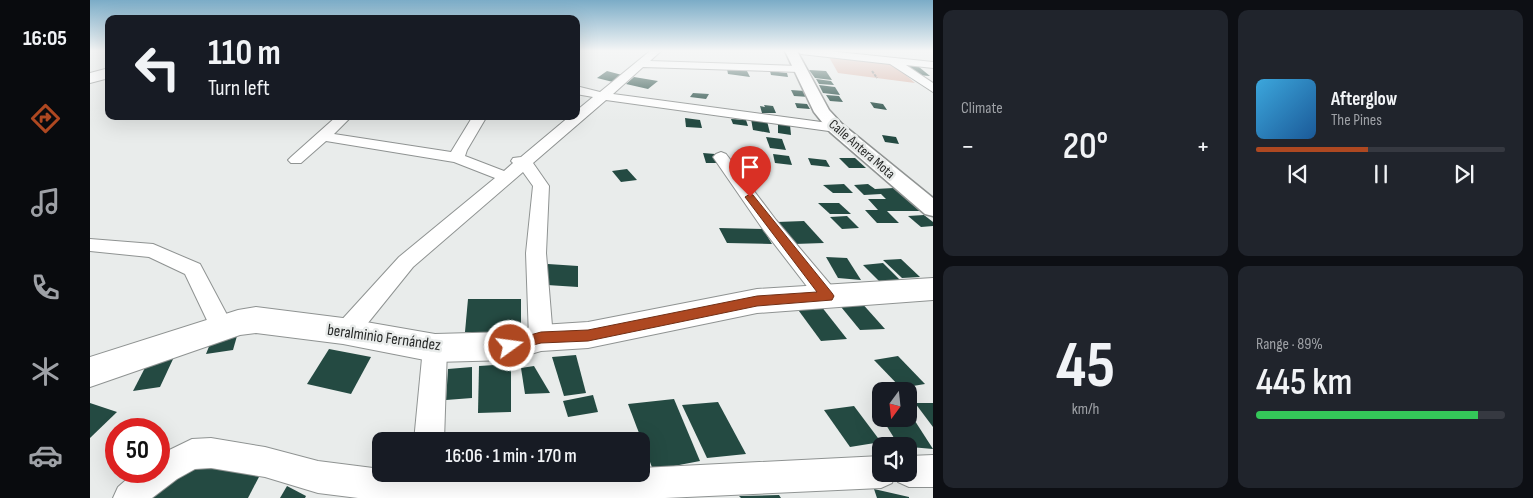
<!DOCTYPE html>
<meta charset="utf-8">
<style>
body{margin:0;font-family:"Sofia Sans Condensed",sans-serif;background:#20242c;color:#f1f3f6;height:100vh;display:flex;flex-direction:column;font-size:19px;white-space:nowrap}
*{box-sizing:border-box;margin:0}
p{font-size:16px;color:#9ea1a6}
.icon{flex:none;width:28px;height:28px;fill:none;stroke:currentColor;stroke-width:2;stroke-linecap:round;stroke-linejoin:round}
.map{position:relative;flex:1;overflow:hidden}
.details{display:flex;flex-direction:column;gap:10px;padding:10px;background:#0d0f14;width:600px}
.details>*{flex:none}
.top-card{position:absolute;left:15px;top:15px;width:475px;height:105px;border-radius:10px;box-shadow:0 5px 20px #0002;background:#171b24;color:#f1f3f6;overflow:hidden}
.needle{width:32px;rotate:195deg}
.tools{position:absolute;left:782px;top:382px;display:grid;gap:10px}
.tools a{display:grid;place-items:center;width:45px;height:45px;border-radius:10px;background:#171b24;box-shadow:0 5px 20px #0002;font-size:25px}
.speed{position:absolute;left:15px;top:418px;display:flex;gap:10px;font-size:25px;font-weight:700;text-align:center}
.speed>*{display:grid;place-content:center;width:65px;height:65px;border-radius:50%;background:#171b24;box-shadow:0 5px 20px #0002;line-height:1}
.speed .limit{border:8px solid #d22;background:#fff;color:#111}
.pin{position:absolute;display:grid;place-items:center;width:42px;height:42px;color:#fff;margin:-51px -21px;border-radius:50% 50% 50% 0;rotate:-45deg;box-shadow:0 0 5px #0007}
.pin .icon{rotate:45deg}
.me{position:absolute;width:55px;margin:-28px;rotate:76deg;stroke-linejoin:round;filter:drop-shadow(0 0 4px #0008)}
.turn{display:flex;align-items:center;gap:18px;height:105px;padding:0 20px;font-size:22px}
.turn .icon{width:65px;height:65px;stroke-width:2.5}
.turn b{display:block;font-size:35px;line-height:42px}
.big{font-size:38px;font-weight:600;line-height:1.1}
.details .tile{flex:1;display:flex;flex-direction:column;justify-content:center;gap:8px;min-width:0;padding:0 18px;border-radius:10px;background:#20242c}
.details .dial{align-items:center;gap:0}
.dial b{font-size:65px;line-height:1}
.song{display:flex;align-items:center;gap:15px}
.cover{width:60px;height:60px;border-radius:8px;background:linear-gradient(135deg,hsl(200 70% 55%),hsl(210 70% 35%))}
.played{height:5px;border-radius:2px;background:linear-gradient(90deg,#ae4821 45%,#363941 45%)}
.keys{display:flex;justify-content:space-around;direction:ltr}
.heat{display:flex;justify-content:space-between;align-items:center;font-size:28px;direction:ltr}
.charge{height:8px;border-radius:4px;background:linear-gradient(90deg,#34c759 89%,#363941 0)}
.details .tiles{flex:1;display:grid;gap:10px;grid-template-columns:repeat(2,1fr)}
.trip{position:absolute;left:282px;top:432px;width:278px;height:50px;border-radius:10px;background:#171b24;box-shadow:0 5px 20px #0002;font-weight:600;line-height:50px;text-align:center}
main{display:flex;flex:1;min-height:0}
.dock{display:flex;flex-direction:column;width:90px;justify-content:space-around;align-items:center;background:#090b0e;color:#9ea1a6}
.dock .icon{width:35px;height:35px}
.dock .active{color:#ae4821}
.dock b{font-size:22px;color:#f1f3f6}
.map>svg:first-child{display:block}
</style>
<main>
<nav class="dock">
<b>16:05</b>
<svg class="icon active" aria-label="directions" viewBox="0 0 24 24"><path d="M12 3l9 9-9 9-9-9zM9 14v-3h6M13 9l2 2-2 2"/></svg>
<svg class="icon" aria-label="music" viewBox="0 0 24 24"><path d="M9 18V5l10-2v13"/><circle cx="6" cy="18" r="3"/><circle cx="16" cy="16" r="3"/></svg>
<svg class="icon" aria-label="phone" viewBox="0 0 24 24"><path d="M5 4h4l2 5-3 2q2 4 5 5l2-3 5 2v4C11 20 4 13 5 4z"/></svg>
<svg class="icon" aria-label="climate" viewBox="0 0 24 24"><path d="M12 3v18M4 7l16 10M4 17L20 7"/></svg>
<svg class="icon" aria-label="car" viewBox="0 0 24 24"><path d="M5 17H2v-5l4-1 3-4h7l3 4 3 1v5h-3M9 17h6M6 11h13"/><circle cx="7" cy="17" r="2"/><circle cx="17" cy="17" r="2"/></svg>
</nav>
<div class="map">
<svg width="843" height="498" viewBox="0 0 843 498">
<rect width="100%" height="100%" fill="#e9eceb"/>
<path fill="#dcb8ac" d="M739,57L803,64L825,83L748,73Z"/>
<g fill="#244a42">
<path d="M815,65L829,67L840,76L827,75Z"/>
<path d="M637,69L657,71L660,77L638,74Z"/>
<path d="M719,70L736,71L742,80L725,78Z"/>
<path d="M517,71L532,75L523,82L507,78Z"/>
<path d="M680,71L697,73L698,77L681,75Z"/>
<path d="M544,77L568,81L558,89L536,84Z"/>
<path d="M726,79L741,81L744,85L729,84Z"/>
<path d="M729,85L745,87L750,95L733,93Z"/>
<path d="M701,90L715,91L719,97L704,96Z"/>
<path d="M603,93L619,94L616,99L600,97Z"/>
<path d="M736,95L749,96L753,102L740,101Z"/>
<path d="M780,102L793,104L797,110L784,108Z"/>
<path d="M705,103L717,104L720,109L707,108Z"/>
<path d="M674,105L683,106L686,113H672L670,106L675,107Z"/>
<path d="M595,118L610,120L612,128L596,127Z"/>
<path d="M641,119L656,120L658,126L643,124Z"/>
<path d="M661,119L677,121L680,133L663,130Z"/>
<path d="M688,123L700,125L701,135L688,133Z"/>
<path d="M792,135L806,137L809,144L795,142Z"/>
<path d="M676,137L692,139L696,150L680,148Z"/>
<path d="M613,153L625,154L628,163H616Z"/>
<path d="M683,154L699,156L702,165L685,163Z"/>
<path d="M718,158L736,160L740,167L721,165Z"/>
<path d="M749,158H765L776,168H759Z"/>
<path d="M537,169L547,180L531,182L522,171Z"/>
<path d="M754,184L763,193H743L733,185Z"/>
<path d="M778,184L785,189L804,188L831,211H797L809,223H787L775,210H788L778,199H796L791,194L774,195L764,185Z"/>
<path d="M728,203H749L761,214H740Z"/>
<path d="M834,215L843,222V226L831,227L818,216Z"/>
<path d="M757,216L769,228L752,229L740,217Z"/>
<path d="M714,221L734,243L704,244L687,222Z"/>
<path d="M629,228L673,229L682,244L637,243Z"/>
<path d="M736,257L757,258L771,280L748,278Z"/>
<path d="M811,259L830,277L812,278L793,260Z"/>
<path d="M793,263L810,280L789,281L773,265Z"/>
<path d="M458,264L488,266V287L457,285Z"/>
<path d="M378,299H431V332H375Z"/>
<path d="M770,301L795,329L770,330L747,302Z"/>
<path d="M731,306L757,339L731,341L706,307Z"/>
<path d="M147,336L143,350L116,354L122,339Z"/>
<path d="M239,349L281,357L261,394L217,384Z"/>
<path d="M486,355L496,393L474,396L462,357Z"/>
<path d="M808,356L835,384L811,388L784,360Z"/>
<path d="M84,357L70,387L43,391L59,360Z"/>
<path d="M421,364V412L388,413L389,366Z"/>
<path d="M444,366L460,393L435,394L431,368Z"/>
<path d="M382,367V398L356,400L358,369Z"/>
<path d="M503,395L508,412L478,417L473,401Z"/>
<path d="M584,399L610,461L563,470L538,404Z"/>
<path d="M628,402L656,454L617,458L592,405Z"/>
<path d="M0,403L27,412L0,438Z"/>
<path d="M825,403H843V427Z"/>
<path d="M764,406L791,442L760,447L734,410Z"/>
<path d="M793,420L825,421L843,449L809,446Z"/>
<path d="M103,465L171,473L158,498H56Z"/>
<path d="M197,486L216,496L215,498H190Z"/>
<path d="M784,489L819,497V498H787Z"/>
<path d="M689,495L691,498H651L649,496Z"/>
</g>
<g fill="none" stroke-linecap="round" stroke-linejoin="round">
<g stroke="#8f9392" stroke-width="2">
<g id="minor">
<path d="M560,51H571L560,61L710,66L716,69L710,72L553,67L523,94L746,124L753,128L746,132L516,100L443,163L459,186L456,253L463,338L460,345L451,348L442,345L439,338L436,253L443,186L433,172L323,267L265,339L256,342L247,339L244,332L247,325L309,257L405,178L364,162L236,141L211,163H201L198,160L201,157L247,116H262L244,134L361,152L383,116H397L377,150L375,156L414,171L423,163L421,161L423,158L431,157L480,116H486V111L503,97L486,94V86L510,92Z"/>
<path d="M706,51H738L843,62V68L816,65L843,83V92L800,64L711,54Z"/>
<path d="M631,152L636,154L686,220L745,290L748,296L745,302L737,304L729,302L672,228L623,157L626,154Z"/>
<path d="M0,239L63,244L110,264L144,328L140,335L132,337L124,335L95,274L59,257L0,251Z"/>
<path d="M345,338L354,341L357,348L354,441H324L333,348L336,341Z"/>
<path d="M121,438L175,447L228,461L291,469V474H326L388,478L455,474H551V468L791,456V474H819V456L843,455V487H819L808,482L805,475L802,483L791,488L575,498H268L228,493L175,477L121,468L105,469L87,479L62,498H23L28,487L46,471H69V455L102,439Z"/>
</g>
</g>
<g stroke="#8f9392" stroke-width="3">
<path id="tertiary" d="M695,51H707L739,110L752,124L843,198V216L835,214L740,132L724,112Z"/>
</g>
<g stroke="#8f9392" stroke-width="2">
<g id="secondary">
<path d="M19,68V78L0,83V73Z"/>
<path d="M843,278V300L667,313L498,348L451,351L420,360L345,362L253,344L166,333L150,335L0,387V357L148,310L166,307L253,318L345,334L420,332L451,325L498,322L667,289Z"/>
</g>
</g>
<path stroke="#868887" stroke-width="2" stroke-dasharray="3 1" stroke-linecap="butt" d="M782,71L787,78"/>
<use href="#minor" fill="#fff" fill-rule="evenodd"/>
<use href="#tertiary" fill="#fff" fill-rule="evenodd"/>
<use href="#secondary" fill="#fff" fill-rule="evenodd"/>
</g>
<linearGradient id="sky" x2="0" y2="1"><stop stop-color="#7bacc7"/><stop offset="0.42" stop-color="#f5f6f6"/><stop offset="1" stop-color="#f5f6f6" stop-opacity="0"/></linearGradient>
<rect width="843" height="121" fill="url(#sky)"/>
<path fill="#ae4821" stroke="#712f15" d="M660,194L663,195L742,293L744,296L742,300L667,306L498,341L451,343L420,351L415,350L413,346L415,342L451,332L498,330L667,296L727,292L655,197Z"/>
<g text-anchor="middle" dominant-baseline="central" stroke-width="5" stroke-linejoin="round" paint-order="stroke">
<g font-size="14" fill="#272928" stroke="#e9eceb">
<text transform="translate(772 149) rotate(41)">Calle Antera Mota</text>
</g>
<g font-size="16" fill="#272928" stroke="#e9eceb">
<text transform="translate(294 338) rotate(8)">beralminio Fernández</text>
</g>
</g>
</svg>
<div class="tools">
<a><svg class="needle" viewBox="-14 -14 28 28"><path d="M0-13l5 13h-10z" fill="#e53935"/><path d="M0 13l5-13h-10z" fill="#9ea1a6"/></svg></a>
<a><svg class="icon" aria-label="sound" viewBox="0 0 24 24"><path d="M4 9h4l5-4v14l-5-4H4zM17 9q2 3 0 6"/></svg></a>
</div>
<div class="speed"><div class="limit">50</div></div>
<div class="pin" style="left:660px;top:197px;background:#d93025"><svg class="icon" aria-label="arrive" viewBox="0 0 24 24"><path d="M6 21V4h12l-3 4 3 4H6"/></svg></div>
<svg class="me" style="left:420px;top:346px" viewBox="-20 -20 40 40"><circle r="17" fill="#ae4821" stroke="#fff" stroke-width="3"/><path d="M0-11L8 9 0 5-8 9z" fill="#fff"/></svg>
<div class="trip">16:06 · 1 min · 170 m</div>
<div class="top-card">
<div class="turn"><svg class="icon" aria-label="left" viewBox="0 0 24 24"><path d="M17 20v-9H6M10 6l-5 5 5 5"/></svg><div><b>110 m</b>Turn left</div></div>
</div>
</div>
<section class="details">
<div class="tiles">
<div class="tile"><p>Climate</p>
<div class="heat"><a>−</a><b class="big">20°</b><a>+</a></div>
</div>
<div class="tile">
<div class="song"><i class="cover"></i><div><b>Afterglow</b><p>The Pines</p></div></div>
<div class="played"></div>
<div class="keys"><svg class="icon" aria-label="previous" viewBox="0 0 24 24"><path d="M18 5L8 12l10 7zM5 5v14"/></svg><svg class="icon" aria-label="pause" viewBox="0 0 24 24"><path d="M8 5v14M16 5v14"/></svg><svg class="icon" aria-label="next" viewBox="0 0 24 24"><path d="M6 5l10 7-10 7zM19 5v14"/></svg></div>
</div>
<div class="tile dial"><b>45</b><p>km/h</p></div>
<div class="tile"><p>Range · 89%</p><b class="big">445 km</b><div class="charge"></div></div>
</div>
</section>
</main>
